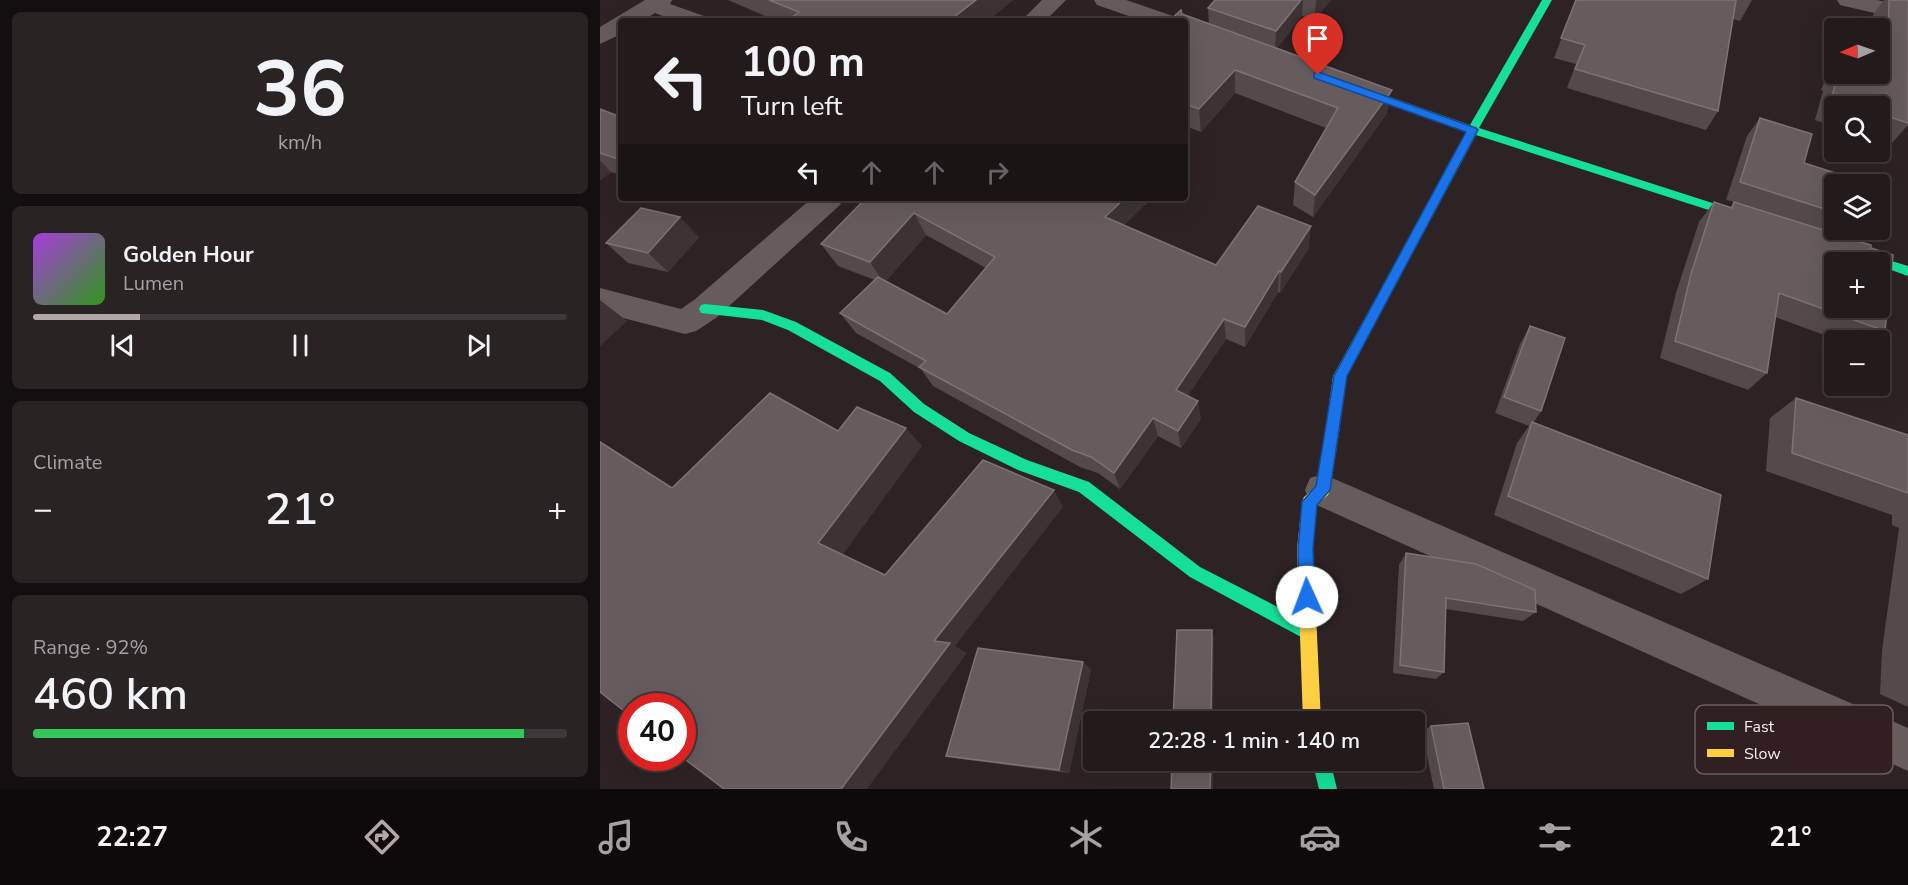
<!DOCTYPE html>
<meta charset="utf-8">
<style>
body{margin:0;font-family:"Nunito Sans",sans-serif;background:#2a2324;color:#f1f3f6;height:100vh;display:flex;flex-direction:column;font-size:22px;white-space:nowrap}
*{box-sizing:border-box;margin:0}
p{font-size:20px;color:#a2a1a3}
.icon{flex:none;width:33px;height:33px;fill:none;stroke:currentColor;stroke-width:2;stroke-linecap:round;stroke-linejoin:round}
.map{position:relative;flex:1;overflow:hidden}
.sheet{display:flex;flex-direction:column;gap:12px;padding:12px;background:#130e0f;width:600px}
.sheet>*{flex:none}
.guide{position:absolute;left:18px;top:18px;width:570px;height:183px;border-radius:6px;box-shadow:0 6px 24px #0002,0 0 0 2px #3f383a;background:#221a1b;color:#f1f3f6;overflow:hidden}
.needle{width:39px;rotate:268deg}
.fabs{position:absolute;left:1224px;top:18px;display:grid;gap:12px}
.fabs a{display:grid;place-items:center;width:66px;height:66px;border-radius:6px;background:#221a1b;box-shadow:0 6px 24px #0002,0 0 0 2px #3f383a;font-size:30px}
.speed{position:absolute;left:18px;top:693px;display:flex;gap:12px;font-size:30px;font-weight:700;text-align:center}
.speed>*{display:grid;place-content:center;width:78px;height:78px;border-radius:50%;background:#221a1b;box-shadow:0 6px 24px #0002,0 0 0 2px #3f383a;line-height:1}
.speed .limit{border:9px solid #d22;background:#fff;color:#111}
.pin{position:absolute;display:grid;place-items:center;width:51px;height:51px;color:#fff;margin:-62px -26px;border-radius:50% 50% 50% 0;rotate:-45deg;box-shadow:0 0 6px #0007}
.pin .icon{rotate:45deg}
.me{position:absolute;width:66px;margin:-33px;rotate:358deg;stroke-linejoin:round;filter:drop-shadow(0 0 4px #0008)}
.turn{display:flex;align-items:center;gap:21px;height:126px;padding:0 24px;font-size:27px}
.turn .icon{width:78px;height:78px;stroke-width:2.5}
.turn b{display:block;font-size:42px;line-height:51px}
.lanes{display:flex;align-items:center;height:57px;padding:0 24px;background:#0003;justify-content:center;gap:30px;direction:ltr}
.lanes .off{opacity:.35}
.big{font-size:45px;font-weight:600;line-height:1.1}
.sheet .tile{flex:1;display:flex;flex-direction:column;justify-content:center;gap:9px;min-width:0;padding:0 21px;border-radius:9px;background:#2a2324}
.sheet .dial{align-items:center;gap:0}
.dial b{font-size:78px;line-height:1}
.song{display:flex;align-items:center;gap:18px}
.cover{width:72px;height:72px;border-radius:9px;background:linear-gradient(135deg,hsl(280 70% 55%),hsl(110 70% 35%))}
.played{height:6px;border-radius:3px;background:linear-gradient(90deg,#b3a6a7 20%,#3f383a 20%)}
.keys{display:flex;justify-content:space-around;direction:ltr}
.heat{display:flex;justify-content:space-between;align-items:center;font-size:33px;direction:ltr}
.charge{height:9px;border-radius:4px;background:linear-gradient(90deg,#34c759 92%,#3f383a 0)}
.trip{position:absolute;left:483px;top:711px;width:342px;height:60px;border-radius:6px;background:#221a1b;box-shadow:0 6px 24px #0002,0 0 0 2px #3f383a;font-weight:600;line-height:60px;text-align:center}
.tabs{display:flex;height:96px;justify-content:space-around;align-items:center;background:#0e0a0b;color:#a2a1a3}
.tabs .icon{width:42px;height:42px}
.tabs .active{color:#b3a6a7}
.tabs b{font-size:27px;color:#f1f3f6}
main{display:flex;flex:1;min-height:0}
.map>svg:first-child{display:block}
</style>
<main>
<section class="sheet">
<div class="tile dial"><b>36</b><p>km/h</p></div>
<div class="tile">
<div class="song"><i class="cover"></i><div><b>Golden Hour</b><p>Lumen</p></div></div>
<div class="played"></div>
<div class="keys"><svg class="icon" aria-label="previous" viewBox="0 0 24 24"><path d="M18 5L8 12l10 7zM5 5v14"/></svg><svg class="icon" aria-label="pause" viewBox="0 0 24 24"><path d="M8 5v14M16 5v14"/></svg><svg class="icon" aria-label="next" viewBox="0 0 24 24"><path d="M6 5l10 7-10 7zM19 5v14"/></svg></div>
</div>
<div class="tile"><p>Climate</p>
<div class="heat"><a>−</a><b class="big">21°</b><a>+</a></div>
</div>
<div class="tile"><p>Range · 92%</p><b class="big">460 km</b><div class="charge"></div></div>
</section>
<div class="map">
<svg width="1308" height="789" viewBox="0 0 1308 789">
<rect width="100%" height="100%" fill="#2e2324"/>
<g fill="none" stroke-linecap="round" stroke-linejoin="round">
<g fill="#665c5b" fill-rule="evenodd">
<path d="M45,0H72L70,4L104,16L107,21H75L55,13L42,21H21V34L0,44V27Z"/>
<path d="M442,0H466L445,21H421Z"/>
<path d="M494,0H526L573,16L576,21H543L497,5Z"/>
<path d="M1237,0H1277L1308,7V21L1240,5Z"/>
<path d="M212,198H244L240,205L116,318L96,331L85,334L0,312V288L81,309L94,300Z"/>
<path d="M723,474L1308,728V771L710,502L705,490L710,478Z"/>
</g>
<g fill="#16e098" fill-rule="evenodd">
<path d="M942,0H952L879,128L1156,217L1158,220L1152,224L876,135L747,376L738,430L733,432L728,430L726,426L733,376L867,132L744,86L745,84H753L870,125Z"/>
<path d="M1250,248L1308,266V276L1280,266V262H1268L1246,255L1244,252Z"/>
<path d="M105,304L163,310L196,322L290,373L324,404L369,433L427,460L489,482L600,567L715,626L717,632L715,638L709,640L703,638L590,577L479,492L418,470L359,441L314,412L280,381L188,330L162,320L101,313L99,309L101,305Z"/>
<path d="M712,760H730L737,789H719Z"/>
</g>
<path fill="#ffcf43" fill-rule="evenodd" d="M733,420L738,422L740,426L730,490L728,495L716,505L713,549L721,722H703L697,549L702,502L704,497L716,487L726,426L728,422Z"/>
</g>
<g fill="#544a4c" fill-rule="evenodd">
<path d="M128,0H413L387,21H177Z"/>
<path d="M615,0H731L714,20L702,16L677,48L787,113L713,217L693,205L695,182L726,128L635,93L601,132L585,126V21L582,14L609,24L608,8Z"/>
<path d="M976,0H1152L1140,21L1133,19L1118,111L1106,130L967,88L976,64L954,58Z"/>
<path d="M1284,0H1308V125L1291,144L1280,140V106H1234V126L1215,120L1223,91L1221,90L1232,61L1234,57V74H1280V28H1272L1273,15Z"/>
<path d="M0,109L21,117V175L11,172L0,180Z"/>
<path d="M1160,118L1204,163L1234,184V230H1267L1256,240L1271,248L1285,331L1273,340H1238L1175,317L1167,373L1148,390L1060,358L1076,293L1099,222L1114,202L1130,208L1134,202L1126,200L1147,136Z"/>
<path d="M256,198H552L524,225L616,265L709,248L680,293L678,292L645,347L626,339L588,395L601,419L581,448L558,436L520,489L498,473L480,467L333,386L321,369L256,333L240,313L275,280L238,266L221,244L260,204ZM326,235L386,268L347,314L286,281Z"/>
<path d="M99,237L68,272L28,263L6,243Z"/>
<path d="M930,326L941,411L934,422L1108,579L1081,594L894,515L917,443L929,426L895,413L920,344Z"/>
<path d="M1196,398L1308,435V707L1280,694L1282,650L1299,528L1292,525V515L1166,471L1170,418Z"/>
<path d="M806,553L936,612L923,621L846,609L844,672L836,679L793,673L799,565Z"/>
<path d="M491,669L469,773L361,759L346,756Z"/>
<path d="M831,726L884,789H834L822,731Z"/>
</g>
<g fill="#3d3335">
<path d="M376,0H413L387,21H349Z"/>
<path d="M701,0H703L702,16L675,50L676,31Z"/>
<path d="M716,0H731L714,20L716,1Z"/>
<path d="M635,70V93L601,132L599,109Z"/>
<path d="M792,90L787,113L713,217L715,195Z"/>
<path d="M0,160L11,172L0,180Z"/>
<path d="M525,198H552L510,239L505,217Z"/>
<path d="M314,213L326,235L284,283L270,262Z"/>
<path d="M80,217L99,237L68,272L48,253Z"/>
<path d="M711,226L709,248L680,293L681,272Z"/>
<path d="M679,271L678,292L645,347V327Z"/>
<path d="M0,300L27,321L0,346Z"/>
<path d="M624,319L626,339L579,408L576,390Z"/>
<path d="M598,401L601,419L581,448L578,431Z"/>
<path d="M553,418L558,436L520,489L514,473Z"/>
<path d="M306,428L322,446L241,557L218,543Z"/>
<path d="M0,441L2,442L100,505L72,488L0,442Z"/>
<path d="M454,490L463,507L355,646L367,653L267,789H241L334,641Z"/>
<path d="M612,630L614,638L613,722H611Z"/>
<path d="M483,662L491,669L469,773L459,770Z"/>
<path d="M611,760H613V789H610Z"/>
</g>
<g fill="#665c5e" stroke="#7d7274" stroke-width="1.5" fill-rule="evenodd">
<path d="M169,0H376L349,21H187L199,12Z"/>
<path d="M615,0H701L676,31L608,8Z"/>
<path d="M976,0H1136L1118,111L975,69L985,45L961,38Z"/>
<path d="M1289,0H1308V123L1280,114V106H1254L1231,100L1238,74H1280V50L1288,52Z"/>
<path d="M581,10L582,14L792,90L715,195L695,182L738,108L635,70L599,109L585,104V21H569Z"/>
<path d="M476,18L486,21H472Z"/>
<path d="M0,109L21,117V160L0,153Z"/>
<path d="M1160,118L1212,134L1204,163L1270,184H1234V212L1140,182Z"/>
<path d="M266,198H525L505,217L616,265L658,206L711,226L681,272L679,271L645,327L624,319L576,390L598,401L578,431L553,418L514,473L491,457L472,450L319,367L326,361L240,313L278,277L347,314L395,257L314,213L270,262L221,244Z"/>
<path d="M1114,202L1132,208L1134,202L1271,245V248L1293,255L1285,331L1179,293L1167,373L1075,341L1091,274ZM1234,262H1280V308H1234Z"/>
<path d="M41,208L80,217L48,253L6,243Z"/>
<path d="M930,326L965,338L941,411L904,397Z"/>
<path d="M170,393L238,431L257,407L306,428L218,543L285,575L383,460L454,490L334,641L350,643L241,789H124L82,757V706H32V717L0,692V442L72,488Z"/>
<path d="M1196,398L1308,435V493L1192,453Z"/>
<path d="M932,422L1121,495L1108,579L908,496Z"/>
<path d="M806,553L876,564L935,590L936,612L846,598L844,672L800,665Z"/>
<path d="M577,630H612L611,722H573Z"/>
<path d="M378,648L483,662L459,770L346,756Z"/>
<path d="M868,723L884,789H844L831,726Z"/>
<path d="M572,760H611L610,789H571Z"/>
</g>
<path fill="#1a73e8" stroke="#114b97" stroke-width="1.5" d="M718,72L876,128L878,130L747,376L730,490L717,505L713,549L715,597L713,602L707,605L702,602L699,597L698,549L702,502L716,486L734,376L866,132L714,78V73Z"/>
<rect x="1095" y="705" width="198" height="69" rx="9" fill="#321f21" stroke="#6e5d5e" stroke-width="1.5"/>
<rect x="1107" y="722" width="27" height="8" fill="#16e098"/>
<rect x="1107" y="749" width="27" height="8" fill="#ffcf43"/>
<g font-size="16" fill="#fbedee">
<text x="1144" y="732">Fast</text>
<text x="1144" y="759">Slow</text>
</g>
</svg>
<div class="fabs">
<a><svg class="needle" viewBox="-14 -14 28 28"><path d="M0-13l5 13h-10z" fill="#e53935"/><path d="M0 13l5-13h-10z" fill="#a2a1a3"/></svg></a>
<a><svg class="icon" aria-label="search" viewBox="0 0 24 24"><circle cx="10" cy="10" r="6"/><path d="M15 15l6 6"/></svg></a>
<a><svg class="icon" aria-label="layers" viewBox="0 0 24 24"><path d="M12 4l9 5-9 5-9-5zM3 14l9 5 9-5"/></svg></a>
<a>+</a>
<a>−</a>
</div>
<div class="speed"><div class="limit">40</div></div>
<div class="pin" style="left:718px;top:75px;background:#d93025"><svg class="icon" aria-label="arrive" viewBox="0 0 24 24"><path d="M6 21V4h12l-3 4 3 4H6"/></svg></div>
<svg class="me" style="left:707px;top:597px" viewBox="-20 -20 40 40"><circle r="19" fill="#fff"/><path d="M0-13L10 11 0 6-10 11z" fill="#1a73e8"/></svg>
<div class="trip">22:28 · 1 min · 140 m</div>
<div class="guide">
<div class="turn"><svg class="icon" aria-label="left" viewBox="0 0 24 24"><path d="M17 20v-9H6M10 6l-5 5 5 5"/></svg><div><b>100 m</b>Turn left</div></div>
<div class="lanes"><svg class="icon" aria-label="left" viewBox="0 0 24 24"><path d="M17 20v-9H6M10 6l-5 5 5 5"/></svg><svg class="icon off" aria-label="ahead" viewBox="0 0 24 24"><path d="M12 20V5M6 11l6-6 6 6"/></svg><svg class="icon off" aria-label="ahead" viewBox="0 0 24 24"><path d="M12 20V5M6 11l6-6 6 6"/></svg><svg class="icon off" aria-label="right" viewBox="0 0 24 24"><path d="M7 20v-9h11M14 6l5 5-5 5"/></svg></div>
</div>
</div>
</main>
<nav class="tabs">
<b>22:27</b>
<svg class="icon active" aria-label="directions" viewBox="0 0 24 24"><path d="M12 3l9 9-9 9-9-9zM9 14v-3h6M13 9l2 2-2 2"/></svg>
<svg class="icon" aria-label="music" viewBox="0 0 24 24"><path d="M9 18V5l10-2v13"/><circle cx="6" cy="18" r="3"/><circle cx="16" cy="16" r="3"/></svg>
<svg class="icon" aria-label="phone" viewBox="0 0 24 24"><path d="M5 4h4l2 5-3 2q2 4 5 5l2-3 5 2v4C11 20 4 13 5 4z"/></svg>
<svg class="icon" aria-label="climate" viewBox="0 0 24 24"><path d="M12 3v18M4 7l16 10M4 17L20 7"/></svg>
<svg class="icon" aria-label="car" viewBox="0 0 24 24"><path d="M5 17H2v-5l4-1 3-4h7l3 4 3 1v5h-3M9 17h6M6 11h13"/><circle cx="7" cy="17" r="2"/><circle cx="17" cy="17" r="2"/></svg>
<svg class="icon" aria-label="filters" viewBox="0 0 24 24"><path d="M4 7h16M4 17h16"/><circle cx="9" cy="7" r="2"/><circle cx="15" cy="17" r="2"/></svg>
<b>21°</b>
</nav>
